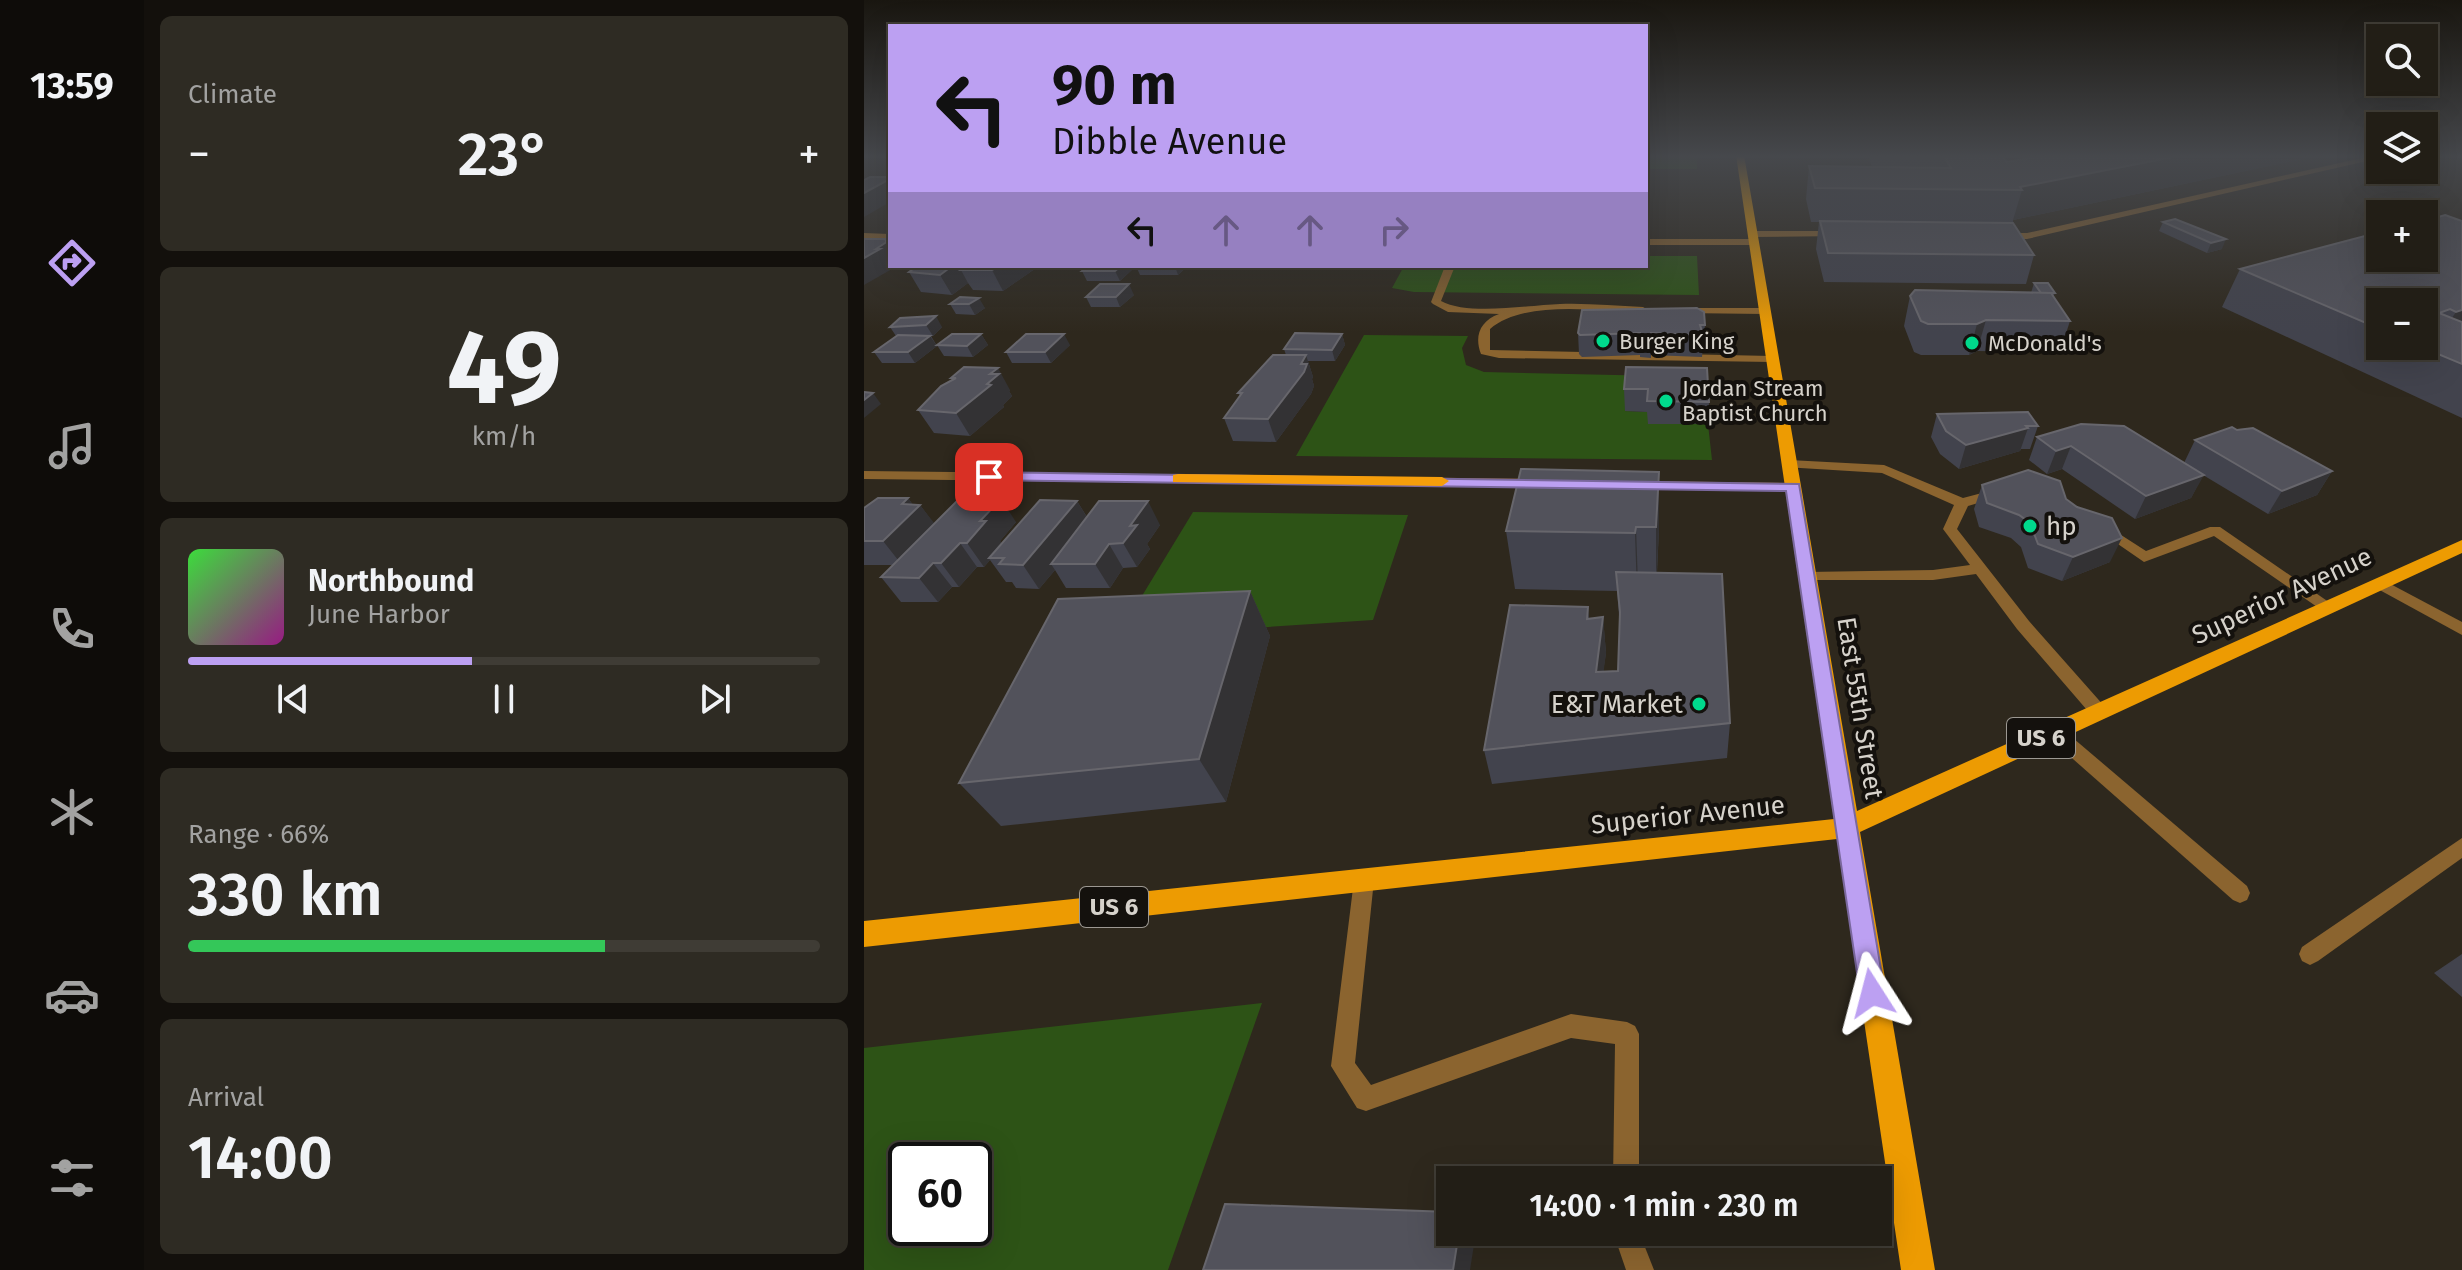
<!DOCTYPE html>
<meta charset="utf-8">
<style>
body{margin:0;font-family:"Fira Sans",sans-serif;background:#2e2b23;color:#f1f3f6;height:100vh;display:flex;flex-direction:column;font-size:30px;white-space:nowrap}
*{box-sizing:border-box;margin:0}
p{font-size:26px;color:#a2a2a1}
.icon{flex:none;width:44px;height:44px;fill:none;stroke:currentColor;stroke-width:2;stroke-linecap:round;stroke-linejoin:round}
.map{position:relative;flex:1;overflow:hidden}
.panel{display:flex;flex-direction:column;gap:16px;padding:16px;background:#13100c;width:720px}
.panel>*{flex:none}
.banner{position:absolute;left:24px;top:24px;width:760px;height:244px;border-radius:0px;box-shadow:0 8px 32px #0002,0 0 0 2px #3f3c35;background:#bca0f2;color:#111;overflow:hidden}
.tools{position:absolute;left:1502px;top:24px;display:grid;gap:16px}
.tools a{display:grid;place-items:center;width:72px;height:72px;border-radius:0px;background:#221e16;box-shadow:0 8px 32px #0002,0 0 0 2px #3f3c35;font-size:40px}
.speed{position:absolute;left:24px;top:1142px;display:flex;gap:16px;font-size:40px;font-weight:700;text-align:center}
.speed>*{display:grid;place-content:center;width:104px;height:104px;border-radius:50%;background:#221e16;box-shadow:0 8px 32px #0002,0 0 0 2px #3f3c35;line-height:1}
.speed .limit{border:4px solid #111;border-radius:12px;background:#fff;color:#111}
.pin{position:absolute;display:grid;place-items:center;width:68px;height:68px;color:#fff;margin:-34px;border-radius:16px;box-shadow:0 4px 12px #0006}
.me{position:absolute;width:88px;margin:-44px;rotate:351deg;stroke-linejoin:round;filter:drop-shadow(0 0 6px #0008)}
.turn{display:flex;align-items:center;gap:28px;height:168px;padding:0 32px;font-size:36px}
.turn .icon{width:104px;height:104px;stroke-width:2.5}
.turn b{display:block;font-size:56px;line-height:68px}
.lanes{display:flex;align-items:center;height:76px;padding:0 32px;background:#0003;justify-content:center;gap:40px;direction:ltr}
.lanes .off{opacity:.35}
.big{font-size:60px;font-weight:600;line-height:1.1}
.panel .tile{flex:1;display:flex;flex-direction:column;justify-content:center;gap:12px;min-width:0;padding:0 28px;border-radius:12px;background:#2e2b23}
.panel .dial{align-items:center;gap:0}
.dial b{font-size:104px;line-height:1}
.song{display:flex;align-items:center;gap:24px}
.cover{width:96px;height:96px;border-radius:12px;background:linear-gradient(135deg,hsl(120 70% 55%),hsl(310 70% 35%))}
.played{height:8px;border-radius:4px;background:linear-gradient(90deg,#bca0f2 45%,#3f3c35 45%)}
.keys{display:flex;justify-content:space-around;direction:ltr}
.heat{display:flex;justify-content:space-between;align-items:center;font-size:44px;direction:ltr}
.charge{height:12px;border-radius:6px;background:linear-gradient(90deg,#34c759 66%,#3f3c35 0)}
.trip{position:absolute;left:572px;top:1166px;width:456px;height:80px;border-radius:0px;background:#221e16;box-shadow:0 8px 32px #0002,0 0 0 2px #3f3c35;font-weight:600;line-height:80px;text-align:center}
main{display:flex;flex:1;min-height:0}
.menu{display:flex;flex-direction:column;width:144px;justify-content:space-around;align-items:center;background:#0e0c09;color:#a2a2a1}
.menu .icon{width:56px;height:56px}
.menu .selected{color:#bca0f2}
.menu b{font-size:36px;color:#f1f3f6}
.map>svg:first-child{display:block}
</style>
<main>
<nav class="menu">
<b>13:59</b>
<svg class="icon selected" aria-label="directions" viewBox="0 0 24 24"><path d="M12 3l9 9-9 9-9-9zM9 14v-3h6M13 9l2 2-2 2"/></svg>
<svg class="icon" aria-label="music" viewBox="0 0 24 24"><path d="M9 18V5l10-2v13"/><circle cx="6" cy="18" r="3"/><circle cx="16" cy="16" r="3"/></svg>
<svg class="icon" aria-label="phone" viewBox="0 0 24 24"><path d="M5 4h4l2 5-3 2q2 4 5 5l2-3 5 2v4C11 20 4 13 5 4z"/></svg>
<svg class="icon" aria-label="climate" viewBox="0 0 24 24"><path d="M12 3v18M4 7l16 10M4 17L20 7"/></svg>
<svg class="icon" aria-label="car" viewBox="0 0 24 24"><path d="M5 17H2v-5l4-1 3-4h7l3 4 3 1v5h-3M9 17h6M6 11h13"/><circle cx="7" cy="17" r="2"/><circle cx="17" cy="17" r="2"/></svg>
<svg class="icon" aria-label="filters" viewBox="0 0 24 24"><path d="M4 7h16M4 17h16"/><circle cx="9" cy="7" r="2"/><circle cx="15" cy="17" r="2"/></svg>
</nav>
<section class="panel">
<div class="tile"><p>Climate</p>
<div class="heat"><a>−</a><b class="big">23°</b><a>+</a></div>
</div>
<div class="tile dial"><b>49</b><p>km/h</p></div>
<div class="tile">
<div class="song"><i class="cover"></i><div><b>Northbound</b><p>June Harbor</p></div></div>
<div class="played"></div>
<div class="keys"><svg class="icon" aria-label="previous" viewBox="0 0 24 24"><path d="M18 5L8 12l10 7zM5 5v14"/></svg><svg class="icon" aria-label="pause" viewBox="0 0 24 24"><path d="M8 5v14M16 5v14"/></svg><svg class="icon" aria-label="next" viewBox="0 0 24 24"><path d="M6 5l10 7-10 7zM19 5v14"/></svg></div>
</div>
<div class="tile"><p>Range · 66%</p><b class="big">330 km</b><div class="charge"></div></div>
<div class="tile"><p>Arrival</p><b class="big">14:00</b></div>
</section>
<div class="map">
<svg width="1598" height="1270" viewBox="0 0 1598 1270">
<rect width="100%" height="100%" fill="#2e281d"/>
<g fill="#2d5316" fill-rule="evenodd">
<rect x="782" y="155" width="51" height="14"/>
<path d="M782,256H833L835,295L550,292L528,288L540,266H782Z"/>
<path d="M500,335L604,336L598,348L602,365L620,372L843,377L844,380L762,381L761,411L784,412L844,424L848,460L432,456Z"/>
<path d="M329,512L544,515L509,620L253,637Z"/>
<path d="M398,1003L304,1270H0V1048ZM110,1160V1228H42V1160Z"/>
</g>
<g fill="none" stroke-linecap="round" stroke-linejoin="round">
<g fill="#8b642f" fill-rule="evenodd">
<path d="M581,266H591L577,301C604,316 665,305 696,304C724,303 751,306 779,307L784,310L779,313C736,311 660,299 626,329V350L908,356L913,359L908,362L635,358L617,354C610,336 616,321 635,314L584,312L569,304L567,302Z"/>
<path d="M814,308H901L906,311L901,314L818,313L814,312Z"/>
<path d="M925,460L1020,465L1099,498L1133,489L1138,490V496L1104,506L1093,529L1165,621L1241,707L1244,712L1241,717H1229L1153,629L1112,574L1069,580H938L936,577L943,572L1069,570L1106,565L1079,529L1090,505L1018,473L920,467V461Z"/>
<path d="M1240,524L1282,551L1346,527H1356L1472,607L1464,612L1459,611L1350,536L1280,562L1235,531L1233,528Z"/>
<path d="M1190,725L1196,727L1383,886L1386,893L1383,900L1376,903L1369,900L1184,737L1181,732L1184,727Z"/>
<path d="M1598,838V858L1454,961L1446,965L1438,961L1435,954L1438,947Z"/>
<path d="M500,871L507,873L510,880L491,1063L507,1085L707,1014L763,1022L771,1026L775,1034V1180H749L751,1044L707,1038L502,1111L493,1108L467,1066L490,880L493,873Z"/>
<path d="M749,1232H775L790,1270H762Z"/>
</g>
<g fill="#8b642f" fill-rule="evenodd">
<path d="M0,155H26V158L0,157Z"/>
<path d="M1511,155H1516V158L1163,239H1138L1134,236L1138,233H1163Z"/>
<path d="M975,231L978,232V236L888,237L884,234L888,231Z"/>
<path d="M0,233L26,234V240L0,239Z"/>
<path d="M782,239H889L893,242L889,245H782Z"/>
<path d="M0,471L676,479L683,483L676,487L0,479Z"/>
<path d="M775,481L929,483L936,487L929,491L770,488L768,485Z"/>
<path d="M1517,579L1598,622V635L1512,588L1509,584Z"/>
</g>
<path fill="#ed9b02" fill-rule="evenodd" d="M872,155H880L993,811L1598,540V553L996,832L1071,1270H1037L973,839L0,947V921L970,819Z"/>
</g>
<g fill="#42434d" fill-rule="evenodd">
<path d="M1004,155H1137L1143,162L1182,155H1457L1149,220V223L1170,255L1162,284L960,282L952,249L955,222H947L942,199L945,166L1008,167Z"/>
<path d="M1311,219L1358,249L1343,253L1295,231L1299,222Z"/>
<path d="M1598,221V418L1358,307L1376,269ZM1516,302L1560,346H1516Z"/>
<path d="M175,266L139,291L109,290L104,283L88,295L57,292L45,272Z"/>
<path d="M224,266H323L314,275H276L272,266L256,281H223L218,271Z"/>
<path d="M1170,283L1191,293L1189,297L1206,321L1196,352L1113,351L1105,355H1057L1050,352L1040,326L1046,296L1167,293Z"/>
<path d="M270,295L256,307H227L222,297Z"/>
<path d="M96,297L121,308L111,315L92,314L86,304Z"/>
<path d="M36,318L78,327L69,336H67L73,346L51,363H18L10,352L32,336L26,327Z"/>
<path d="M841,325L838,357L787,355V358L776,357V355L718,357L715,354L714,333Z"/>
<path d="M117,334L124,345L109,357L80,356L73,345Z"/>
<path d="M478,334L481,345L471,361H444L449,377L448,379L450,386L447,394L412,442L369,441L360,418L376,396L374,393L422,355L420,349Z"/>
<path d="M206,345L187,363H148L142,352Z"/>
<path d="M762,367L845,402L844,424H784L783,412L761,411L760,389Z"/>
<path d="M87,378L146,390L145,391L148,396L139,405L140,407L106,436L70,433L54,410L88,380Z"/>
<path d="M1073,414L1174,426L1166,449H1157L1156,451L1095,469L1076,454L1067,437Z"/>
<path d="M1173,437L1320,463L1331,440L1468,471L1453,495L1404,514L1339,475L1327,498L1271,519L1198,469L1183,474L1165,460Z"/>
<path d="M795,472V529L793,573L866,723L863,758L628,784L620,750L724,607L725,619L739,617L742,653L739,672L754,671L756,627L753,591L651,589L642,531Z"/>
<path d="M1118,485L1202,499L1246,562L1198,581L1164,568L1157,547L1147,538L1115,527L1110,509Z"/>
<path d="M44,498L49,505H56L70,524L152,522L136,541L138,544L213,501L223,517L296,525L283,544L286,549L273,567L259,568L246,588H202L191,570L175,589L152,588L148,582H142L126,560L120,567H113L95,587H88L74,602H37L17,577L29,565H0V508Z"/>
<path d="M386,591L406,636L362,802L137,826L95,783Z"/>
<path d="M1598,954V997L1570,973Z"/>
</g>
<g fill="#333234">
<path d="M1319,155H1457L1149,220L1158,190L1156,187Z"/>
<path d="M26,179V202L0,217V193Z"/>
<path d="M26,239V266H28L27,267L28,269L0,285V258Z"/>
<path d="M1362,239L1358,249L1343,253L1347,243Z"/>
<path d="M88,266H126L97,270L104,283L88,295L76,275Z"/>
<path d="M135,266H175L139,291L128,270Z"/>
<path d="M257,266H272L256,281L251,271Z"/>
<path d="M311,266H323L314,275Z"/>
<path d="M265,284L270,295L256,307L252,297Z"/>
<path d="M115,298L121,308L111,315L105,304Z"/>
<path d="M1598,310V335L1588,344L1566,351L1592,312Z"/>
<path d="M72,316L78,327L69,336L62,325Z"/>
<path d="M1122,320L1113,351L1105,355L1113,324Z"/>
<path d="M117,334L124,345L109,357L103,346Z"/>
<path d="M200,334L206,345L187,363L181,352Z"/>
<path d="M478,334L481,345L471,361L468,350Z"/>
<path d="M66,336L73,346L51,363L44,352Z"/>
<path d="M442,355L449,377L448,379L450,386L447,394L412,442L404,419Z"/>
<path d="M134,368L146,390L145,391L148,396L139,405L140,407L106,436L92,413L123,384L126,374Z"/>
<path d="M9,393L17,404L0,418V400Z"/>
<path d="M1164,428L1156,451L1095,469L1102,445Z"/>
<path d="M1207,446L1198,469L1183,474L1192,451Z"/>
<path d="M1468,471L1453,495L1404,514L1418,491Z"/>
<path d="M795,472V529L792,586V527Z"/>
<path d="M1340,475L1327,498L1271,519L1282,496Z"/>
<path d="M44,498L52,509L56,505L74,528L38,565L19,541L38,504Z"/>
<path d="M137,499L152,522L136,541L139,545L125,558L126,560L120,567L103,543L116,521Z"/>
<path d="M213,501L227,524L187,564L191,570L175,589L159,565Z"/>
<path d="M284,501L296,525L283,544L286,549L273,567L259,543L266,526Z"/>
<path d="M772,527L774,585L773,592L771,533Z"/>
<path d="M1258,538L1246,562L1198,581L1209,557Z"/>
<path d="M96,543L113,567L95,587L77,563Z"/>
<path d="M245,544L259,568L246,588L231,564Z"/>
<path d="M69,563L88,587L74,602L55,578Z"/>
<path d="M386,591L406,636L362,802L335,759Z"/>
<path d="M739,617L742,653L735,707L732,672Z"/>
<path d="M595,1232H612L606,1270H589Z"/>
</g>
<g fill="#52525b" stroke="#67666c" stroke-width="2">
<path d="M1079,155H1137L1143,162L1182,155H1319L1156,187L1158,190L951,188L945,166L1087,168Z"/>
<path d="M6,177H26V179L0,193V180Z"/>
<path d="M1581,215L1598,221V310L1592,312L1586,309L1575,313L1598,322V364L1555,346H1560V302H1516V329L1376,269L1516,232V258H1560V221Z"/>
<path d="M1311,219L1362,239L1347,243L1299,222Z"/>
<path d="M956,221L1149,223L1170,255L964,253Z"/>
<path d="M0,239H26L21,241H24L12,249H16L0,258Z"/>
<path d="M53,266H88L76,275L45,272Z"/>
<path d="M103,266H135L128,270H97Z"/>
<path d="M224,266H257L251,271H218Z"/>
<path d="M1170,283H1184L1191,293H1177Z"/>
<path d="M236,284H265L252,297H222Z"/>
<path d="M1051,290L1187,293L1206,321L1122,320L1113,324H1064L1057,321L1046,296Z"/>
<path d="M96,297L115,298L105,304H86Z"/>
<path d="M833,308L840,312L841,325H836L839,335L787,333V336H776V333L716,335L714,333L718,310Z"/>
<path d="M72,316L62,325L26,327L36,318Z"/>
<path d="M431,333L478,334L468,350L420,349Z"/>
<path d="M88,334H117L103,346L73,345Z"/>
<path d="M162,334H200L181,352H142Z"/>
<path d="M34,335L66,336L44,352H10Z"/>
<path d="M409,355H442L437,364H443L440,372L404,419L360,418L378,393H374Z"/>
<path d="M100,367L134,368L126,374H135L123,384L127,385L92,413L54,410L77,386L92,378H87Z"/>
<path d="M762,367L843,368L845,402L783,401L784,389H760Z"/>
<path d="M0,392L9,393L0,400Z"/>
<path d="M1164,412L1174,426H1162L1164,428L1102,445L1082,431L1073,414Z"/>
<path d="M1217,424L1260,426L1340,475L1282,496L1207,446L1192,451L1173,437Z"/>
<path d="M1368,427L1373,430L1389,428L1468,471L1418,491L1331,440Z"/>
<path d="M657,469L795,472L792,527H772L771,533L642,531Z"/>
<path d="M1164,470L1196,481L1202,499L1213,507L1248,518L1258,538L1209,557L1174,544L1166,523L1155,515L1123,503L1118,485Z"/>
<path d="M14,498H44L38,504L56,505L19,541H0V508Z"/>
<path d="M96,498L137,499L116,521H122L103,543H96L77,563H69L55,578L17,577Z"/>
<path d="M176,500L213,501L159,565L135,564L140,558H125Z"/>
<path d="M235,501H284L266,526L273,525L259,543L245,544L231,564H187Z"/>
<path d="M752,572L858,574L866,723L620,750L646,605L724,607L723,619L739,617L732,672L754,671L756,612Z"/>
<path d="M386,591L335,759L95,783L194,599Z"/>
<path d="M361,1204L586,1212V1232H595L589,1270H339Z"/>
</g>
<linearGradient id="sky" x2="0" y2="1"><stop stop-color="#191610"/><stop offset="0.47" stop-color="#46484c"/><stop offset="1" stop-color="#46484c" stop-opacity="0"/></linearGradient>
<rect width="1598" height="333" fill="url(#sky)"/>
<path fill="#bca0f2" stroke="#7a689d" stroke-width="2" d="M125,472L935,484L1021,993L1017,1002L1008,1006L999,1002L996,993L922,491L120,480V473Z"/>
<path fill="#f59e0b" d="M314,474L578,477L585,481L578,486L309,482V475Z"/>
<g fill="#00d98c" stroke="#14110d" stroke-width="3">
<circle cx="739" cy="341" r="8"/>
<circle cx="1108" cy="343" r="8"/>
<circle cx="802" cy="401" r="8"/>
<circle cx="1166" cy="526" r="8"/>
<circle cx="835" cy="704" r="8"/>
</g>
<g text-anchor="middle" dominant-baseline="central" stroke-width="8" stroke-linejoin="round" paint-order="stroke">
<g font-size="22" fill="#d6d2cb" stroke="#14110d" text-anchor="start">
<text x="755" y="341">Burger King</text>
<text x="1124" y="343">McDonald's</text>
<text x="818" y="388">Jordan Stream<tspan x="818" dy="25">Baptist Church</tspan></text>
</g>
<g fill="#14110d" stroke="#9c9892" stroke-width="2">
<rect x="1143" y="718" width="68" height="40" rx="6"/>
<rect x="216" y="887" width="68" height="40" rx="6"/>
</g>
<g font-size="24" font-weight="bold" fill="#d6d2cb">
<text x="1177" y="738">US 6</text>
<text x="250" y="907">US 6</text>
</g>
<g font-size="26" fill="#d6d2cb" stroke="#14110d" text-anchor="start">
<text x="1182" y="526">hp</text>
<text x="819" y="704" text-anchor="end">E&amp;T Market</text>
</g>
<g font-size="26" fill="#d6d2cb" stroke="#14110d">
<text transform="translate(1418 596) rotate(-25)">Superior Avenue</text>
<text transform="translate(996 708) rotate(81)">East 55th Street</text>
<text transform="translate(824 815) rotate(-6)">Superior Avenue</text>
</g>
</g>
</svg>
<div class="tools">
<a><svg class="icon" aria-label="search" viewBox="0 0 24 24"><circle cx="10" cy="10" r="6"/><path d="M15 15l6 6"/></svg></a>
<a><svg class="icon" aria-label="layers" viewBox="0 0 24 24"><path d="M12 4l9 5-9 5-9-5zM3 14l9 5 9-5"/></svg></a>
<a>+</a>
<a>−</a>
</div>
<div class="speed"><div class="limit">60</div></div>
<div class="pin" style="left:125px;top:477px;background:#d93025"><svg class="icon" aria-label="arrive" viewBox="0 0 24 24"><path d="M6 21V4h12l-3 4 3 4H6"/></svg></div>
<svg class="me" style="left:1008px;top:993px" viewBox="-20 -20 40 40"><path d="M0-17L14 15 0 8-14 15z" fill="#bca0f2" stroke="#fff" stroke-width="4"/></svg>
<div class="trip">14:00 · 1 min · 230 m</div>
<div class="banner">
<div class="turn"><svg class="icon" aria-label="left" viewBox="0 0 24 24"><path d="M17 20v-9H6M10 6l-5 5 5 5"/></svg><div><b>90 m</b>Dibble Avenue</div></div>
<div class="lanes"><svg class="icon" aria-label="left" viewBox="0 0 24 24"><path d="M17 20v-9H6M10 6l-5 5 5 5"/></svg><svg class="icon off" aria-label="ahead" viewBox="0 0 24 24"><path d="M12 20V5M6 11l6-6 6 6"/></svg><svg class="icon off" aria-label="ahead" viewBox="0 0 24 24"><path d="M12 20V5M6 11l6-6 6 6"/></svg><svg class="icon off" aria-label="right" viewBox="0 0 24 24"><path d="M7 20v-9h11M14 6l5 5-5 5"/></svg></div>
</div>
</div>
</main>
